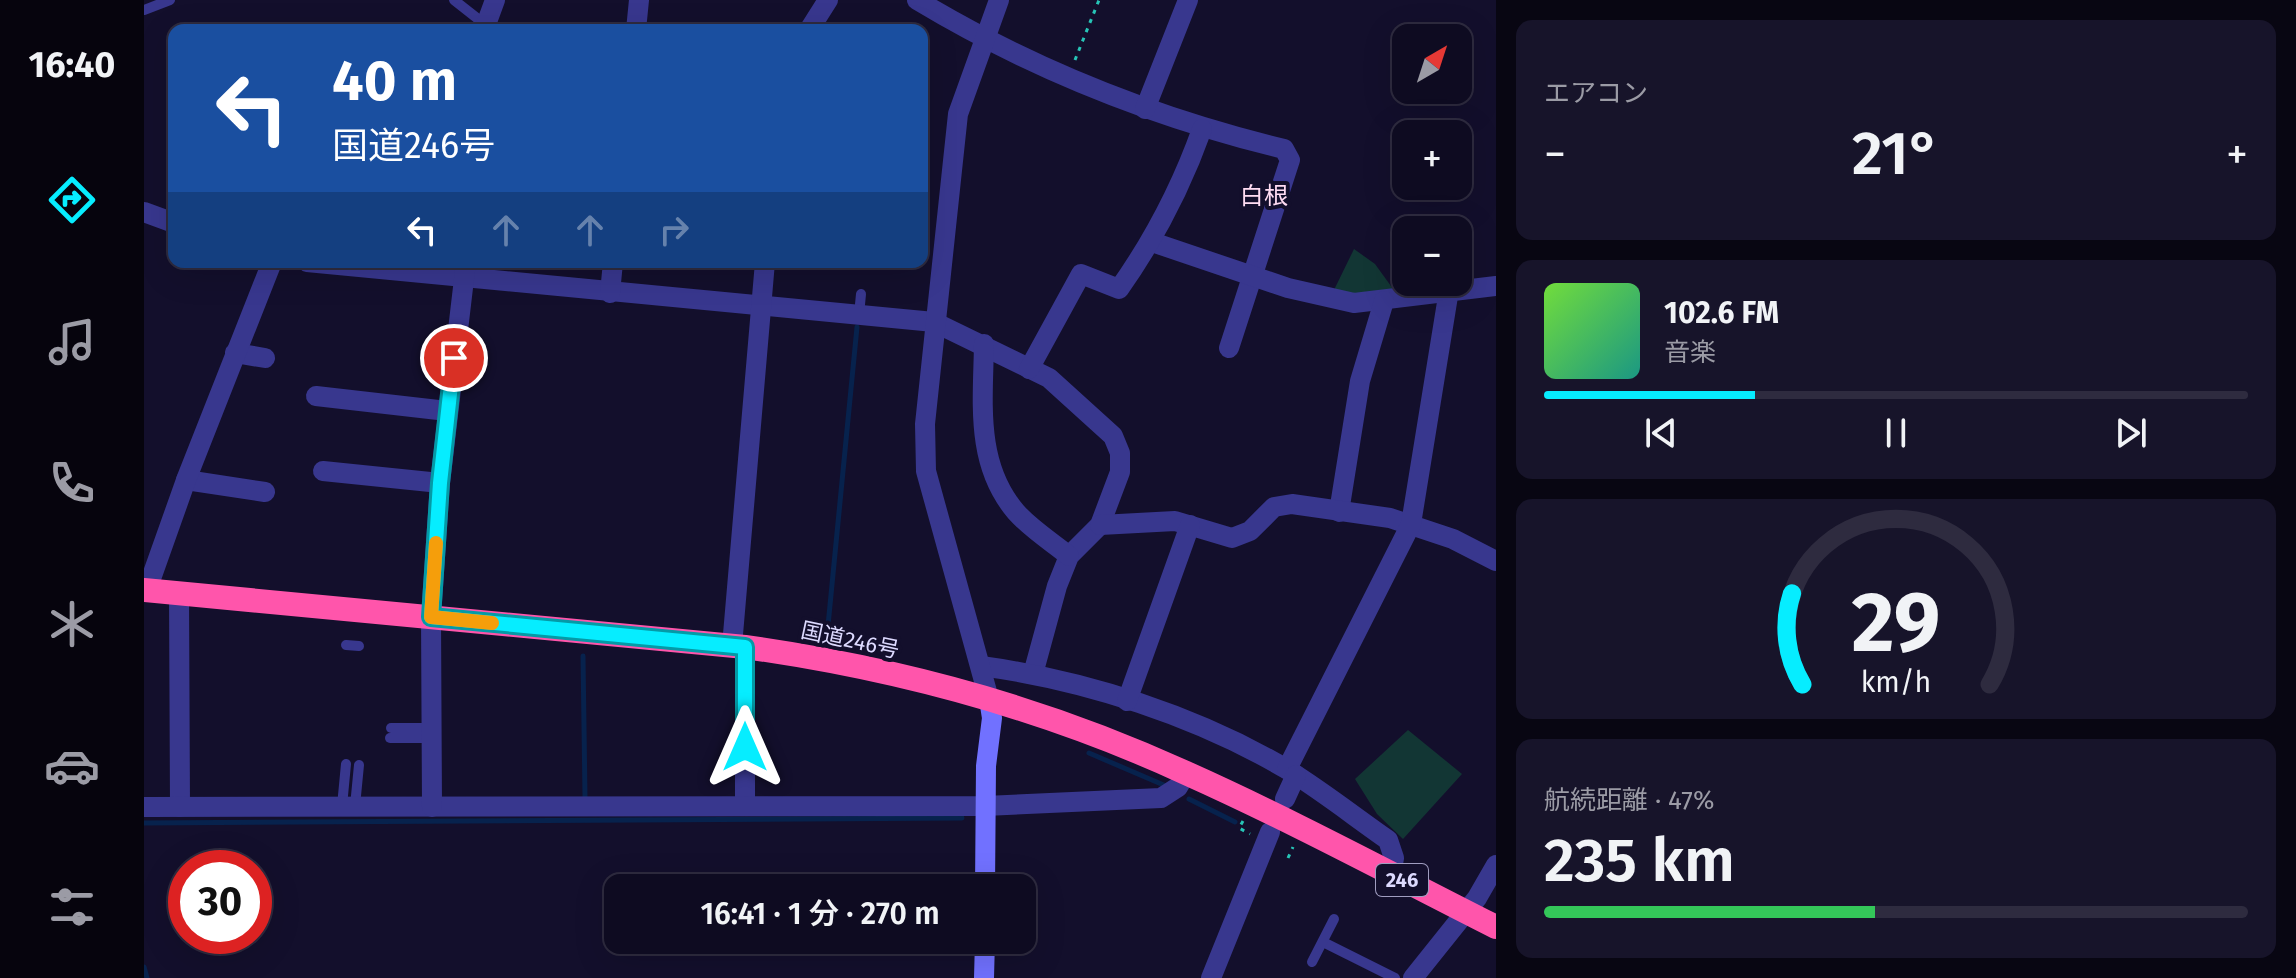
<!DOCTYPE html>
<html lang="ja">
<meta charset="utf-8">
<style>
body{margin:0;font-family:"Fira Sans","Noto Sans JP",sans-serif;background:#17142a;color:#f1f3f6;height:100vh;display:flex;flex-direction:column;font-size:30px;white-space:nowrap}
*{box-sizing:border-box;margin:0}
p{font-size:26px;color:#9b9ba5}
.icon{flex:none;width:44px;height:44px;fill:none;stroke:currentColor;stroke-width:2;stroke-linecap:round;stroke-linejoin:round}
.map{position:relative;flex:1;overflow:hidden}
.drawer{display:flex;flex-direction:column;gap:20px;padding:20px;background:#080612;width:800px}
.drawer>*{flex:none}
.top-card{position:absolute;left:24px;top:24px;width:760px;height:244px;border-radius:16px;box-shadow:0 8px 32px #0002,0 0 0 2px #2e2b3f;background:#1a4fa0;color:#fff;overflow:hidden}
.needle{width:52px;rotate:39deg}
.controls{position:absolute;left:1248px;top:24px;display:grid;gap:16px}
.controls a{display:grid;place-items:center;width:80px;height:80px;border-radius:16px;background:#0e0b21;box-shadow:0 8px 32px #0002,0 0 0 2px #2e2b3f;font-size:40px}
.speed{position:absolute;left:24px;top:850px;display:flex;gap:16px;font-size:40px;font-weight:700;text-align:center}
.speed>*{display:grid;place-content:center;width:104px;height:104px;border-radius:50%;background:#0e0b21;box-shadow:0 8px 32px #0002,0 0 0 2px #2e2b3f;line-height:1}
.speed .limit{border:12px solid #d22;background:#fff;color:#111}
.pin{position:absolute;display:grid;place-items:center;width:68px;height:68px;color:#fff;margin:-34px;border:4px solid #fff;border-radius:50%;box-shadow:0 2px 8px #0007}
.me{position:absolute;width:88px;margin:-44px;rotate:0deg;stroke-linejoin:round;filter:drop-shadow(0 0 6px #0008)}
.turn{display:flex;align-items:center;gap:28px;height:168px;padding:0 32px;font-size:36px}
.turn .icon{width:104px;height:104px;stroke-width:2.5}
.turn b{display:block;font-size:56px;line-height:68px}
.lanes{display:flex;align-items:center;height:76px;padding:0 32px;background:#0003;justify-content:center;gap:40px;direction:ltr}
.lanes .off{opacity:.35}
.big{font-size:60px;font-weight:600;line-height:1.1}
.drawer .tile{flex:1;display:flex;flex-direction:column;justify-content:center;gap:12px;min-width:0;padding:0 28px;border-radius:16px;background:#17142a}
.drawer .dial{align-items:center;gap:0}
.dial svg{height:208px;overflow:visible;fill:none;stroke:#2e2b3f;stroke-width:7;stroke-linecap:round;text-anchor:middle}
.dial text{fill:#f1f3f6;stroke:none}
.song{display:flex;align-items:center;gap:24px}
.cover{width:96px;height:96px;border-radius:12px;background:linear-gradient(135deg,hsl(100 70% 55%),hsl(170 70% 35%))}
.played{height:8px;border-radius:4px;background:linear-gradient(90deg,#06edff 30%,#2e2b3f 30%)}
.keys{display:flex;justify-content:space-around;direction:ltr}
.heat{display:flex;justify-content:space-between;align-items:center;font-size:44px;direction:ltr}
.charge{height:12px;border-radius:6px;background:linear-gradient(90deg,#34c759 47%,#2e2b3f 0)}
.trip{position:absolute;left:460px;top:874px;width:432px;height:80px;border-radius:16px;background:#0e0b21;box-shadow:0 8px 32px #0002,0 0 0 2px #2e2b3f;font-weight:600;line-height:80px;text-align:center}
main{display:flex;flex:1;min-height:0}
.tab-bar{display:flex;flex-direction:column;width:144px;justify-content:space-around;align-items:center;background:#06040d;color:#9b9ba5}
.tab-bar .icon{width:56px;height:56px}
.tab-bar .on{color:#06edff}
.tab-bar b{font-size:36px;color:#f1f3f6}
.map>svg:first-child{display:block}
</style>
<main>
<nav class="tab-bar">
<b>16:40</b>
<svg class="icon on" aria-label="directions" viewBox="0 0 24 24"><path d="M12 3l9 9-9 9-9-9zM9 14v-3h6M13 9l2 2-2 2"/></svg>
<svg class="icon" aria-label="music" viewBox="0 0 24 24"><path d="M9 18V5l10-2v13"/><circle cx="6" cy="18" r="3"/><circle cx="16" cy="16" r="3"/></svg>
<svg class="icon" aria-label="phone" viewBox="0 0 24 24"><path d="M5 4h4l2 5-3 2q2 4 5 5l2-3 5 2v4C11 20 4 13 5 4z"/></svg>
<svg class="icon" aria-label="climate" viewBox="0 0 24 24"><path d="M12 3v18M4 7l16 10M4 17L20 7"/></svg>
<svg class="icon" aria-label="car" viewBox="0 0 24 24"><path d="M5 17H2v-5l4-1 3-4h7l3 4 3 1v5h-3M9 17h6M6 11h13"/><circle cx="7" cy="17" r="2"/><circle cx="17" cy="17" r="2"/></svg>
<svg class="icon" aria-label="filters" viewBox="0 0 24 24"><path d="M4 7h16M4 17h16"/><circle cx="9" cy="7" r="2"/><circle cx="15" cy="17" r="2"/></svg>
</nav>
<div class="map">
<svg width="1352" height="978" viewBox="0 0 1352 978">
<rect width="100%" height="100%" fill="#130f2c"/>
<g fill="#123634">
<path d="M1210,249L1231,264L1252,293L1210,294L1190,290Z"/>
<path d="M1264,730L1318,774L1259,839L1233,814L1211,779Z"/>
</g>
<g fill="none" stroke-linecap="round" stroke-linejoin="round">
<g stroke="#07224d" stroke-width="5">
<path d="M683,636L713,327"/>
<path d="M439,656L441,797"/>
<path d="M945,753L1022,786"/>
<path d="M1045,799L1091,822"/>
<path d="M0,823L818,818"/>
<path d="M0,967L3,978"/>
</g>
<g stroke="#27c5b7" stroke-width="3" stroke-dasharray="4 6" stroke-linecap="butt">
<path d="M931,60L955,0"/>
<path d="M1099,821L1095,828L1106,834"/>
<path d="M1144,858L1149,847"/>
</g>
<g stroke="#38378e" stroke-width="10">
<path d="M310,0L343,26"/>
<path d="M0,10L26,0"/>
<path d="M715,315L717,294"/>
<path d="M202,645L215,646"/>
<path d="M247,728H287"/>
<path d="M246,738H288"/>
<path d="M198,806L202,764"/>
<path d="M211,806L215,765"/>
<path d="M1179,942L1251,978"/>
<path d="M1168,962L1190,919"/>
</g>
<g stroke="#38378e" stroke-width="20">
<path d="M773,0C886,68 1012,118 1140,149L1146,160L1085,348"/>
<path d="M340,30L351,0"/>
<path d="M492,30L495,0"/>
<path d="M665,30L684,0"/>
<path d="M1001,109L1044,0"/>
<path d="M0,212L30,223"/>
<path d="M1008,242L1144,288L1210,303L1352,286"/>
<path d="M163,262L790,322L905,378L969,436L976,453V472L956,525L925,556L913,586L889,674"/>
<path d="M466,293L469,262"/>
<path d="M840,344C839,403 831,464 872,512C887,529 908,542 925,556"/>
<path d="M91,353L121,358"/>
<path d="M885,369L937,274L975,289C1011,238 1037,188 1058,129"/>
<path d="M172,396L303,411"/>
<path d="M179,471L296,483"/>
<path d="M42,480L121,492"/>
<path d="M1195,512L1216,381L1240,301"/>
<path d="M956,525L1031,521L1088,538L1106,531L1130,507L1148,504L1246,518L1309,539L1352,561"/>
<path d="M3,590L42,480L128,262"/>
<path d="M35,593L36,807"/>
<path d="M588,646L621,262"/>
<path d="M601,647V804"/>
<path d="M837,666C941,680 1053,716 1144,770C1178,791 1211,817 1244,840L1250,858L1247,875"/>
<path d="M845,699L782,471L781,424L814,114L855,0"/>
<path d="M983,701L1046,525"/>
<path d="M1143,769L1267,524L1305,290"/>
<path d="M1141,799L1152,775"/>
<path d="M0,807L841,806L1017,798L1034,787L1042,773"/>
<path d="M288,807L287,617L296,483L322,262"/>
<path d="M1067,978L1126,832"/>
<path d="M1269,978L1333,898L1352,865"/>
</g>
<g stroke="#7171ff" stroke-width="20">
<path d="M841,888L842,766L848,718L845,699"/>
<path d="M840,978L841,940"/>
</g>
<path stroke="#ff55ab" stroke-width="24" d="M0,590L601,647C752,668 903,709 1042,773C1147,820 1249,875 1352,927"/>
</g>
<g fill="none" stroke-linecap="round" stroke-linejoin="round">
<g stroke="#049aa6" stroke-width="20">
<path id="route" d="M310,358L296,483L287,617L601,647V747"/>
</g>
<use href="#route" stroke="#06edff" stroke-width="14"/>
<path stroke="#f59e0b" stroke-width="14" d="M292,543L287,617L348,623"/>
</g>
<g text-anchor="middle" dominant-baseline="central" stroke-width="8" stroke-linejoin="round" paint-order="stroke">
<rect fill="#130f2c" stroke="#a09dc0" stroke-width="2" x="1232" y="864" width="52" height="32" rx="6"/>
<g font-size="20" font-weight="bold" fill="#dddaff">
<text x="1258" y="880">246</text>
</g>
<g font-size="22" fill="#dddaff" stroke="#130f2c">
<text transform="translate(706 640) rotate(12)">国道246号</text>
</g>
<g font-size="24" fill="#ffdcf3" stroke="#130f2c">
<text x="1120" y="196">白根</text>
</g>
</g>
</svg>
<div class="controls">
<a><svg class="needle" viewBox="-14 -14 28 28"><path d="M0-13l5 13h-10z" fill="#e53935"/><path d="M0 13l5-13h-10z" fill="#9b9ba5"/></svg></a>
<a>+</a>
<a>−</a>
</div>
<div class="speed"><div class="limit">30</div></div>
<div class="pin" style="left:310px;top:358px;background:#d93025"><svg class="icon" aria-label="arrive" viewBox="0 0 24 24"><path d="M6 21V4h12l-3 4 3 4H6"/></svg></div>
<svg class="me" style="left:601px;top:747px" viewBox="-20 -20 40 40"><path d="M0-17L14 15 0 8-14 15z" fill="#06edff" stroke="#fff" stroke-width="4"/></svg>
<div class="trip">16:41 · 1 分 · 270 m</div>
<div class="top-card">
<div class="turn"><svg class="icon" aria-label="left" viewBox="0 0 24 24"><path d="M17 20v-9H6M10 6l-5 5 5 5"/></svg><div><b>40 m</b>国道246号</div></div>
<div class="lanes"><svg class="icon" aria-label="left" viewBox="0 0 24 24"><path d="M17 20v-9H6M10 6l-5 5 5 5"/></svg><svg class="icon off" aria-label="ahead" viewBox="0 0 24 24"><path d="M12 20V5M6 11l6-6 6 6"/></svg><svg class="icon off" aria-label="ahead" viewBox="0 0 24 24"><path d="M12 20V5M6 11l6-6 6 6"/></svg><svg class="icon off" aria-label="right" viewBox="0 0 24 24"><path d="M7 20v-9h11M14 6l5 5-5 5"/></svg></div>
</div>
</div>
<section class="drawer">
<div class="tile"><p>エアコン</p>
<div class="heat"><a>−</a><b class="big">21°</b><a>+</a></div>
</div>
<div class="tile">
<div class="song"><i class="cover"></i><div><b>102.6 FM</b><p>音楽</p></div></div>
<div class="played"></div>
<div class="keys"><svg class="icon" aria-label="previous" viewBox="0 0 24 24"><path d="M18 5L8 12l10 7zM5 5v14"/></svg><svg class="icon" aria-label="pause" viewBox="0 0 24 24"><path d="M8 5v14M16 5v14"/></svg><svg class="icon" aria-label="next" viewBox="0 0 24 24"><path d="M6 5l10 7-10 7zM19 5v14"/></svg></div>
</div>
<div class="tile dial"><svg viewBox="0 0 100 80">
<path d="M14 69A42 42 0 1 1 86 69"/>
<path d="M14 69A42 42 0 0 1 10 34" stroke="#06edff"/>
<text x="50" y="56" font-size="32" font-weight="700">29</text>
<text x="50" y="72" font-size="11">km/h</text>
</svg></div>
<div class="tile"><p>航続距離 · 47%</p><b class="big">235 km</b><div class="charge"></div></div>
</section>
</main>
